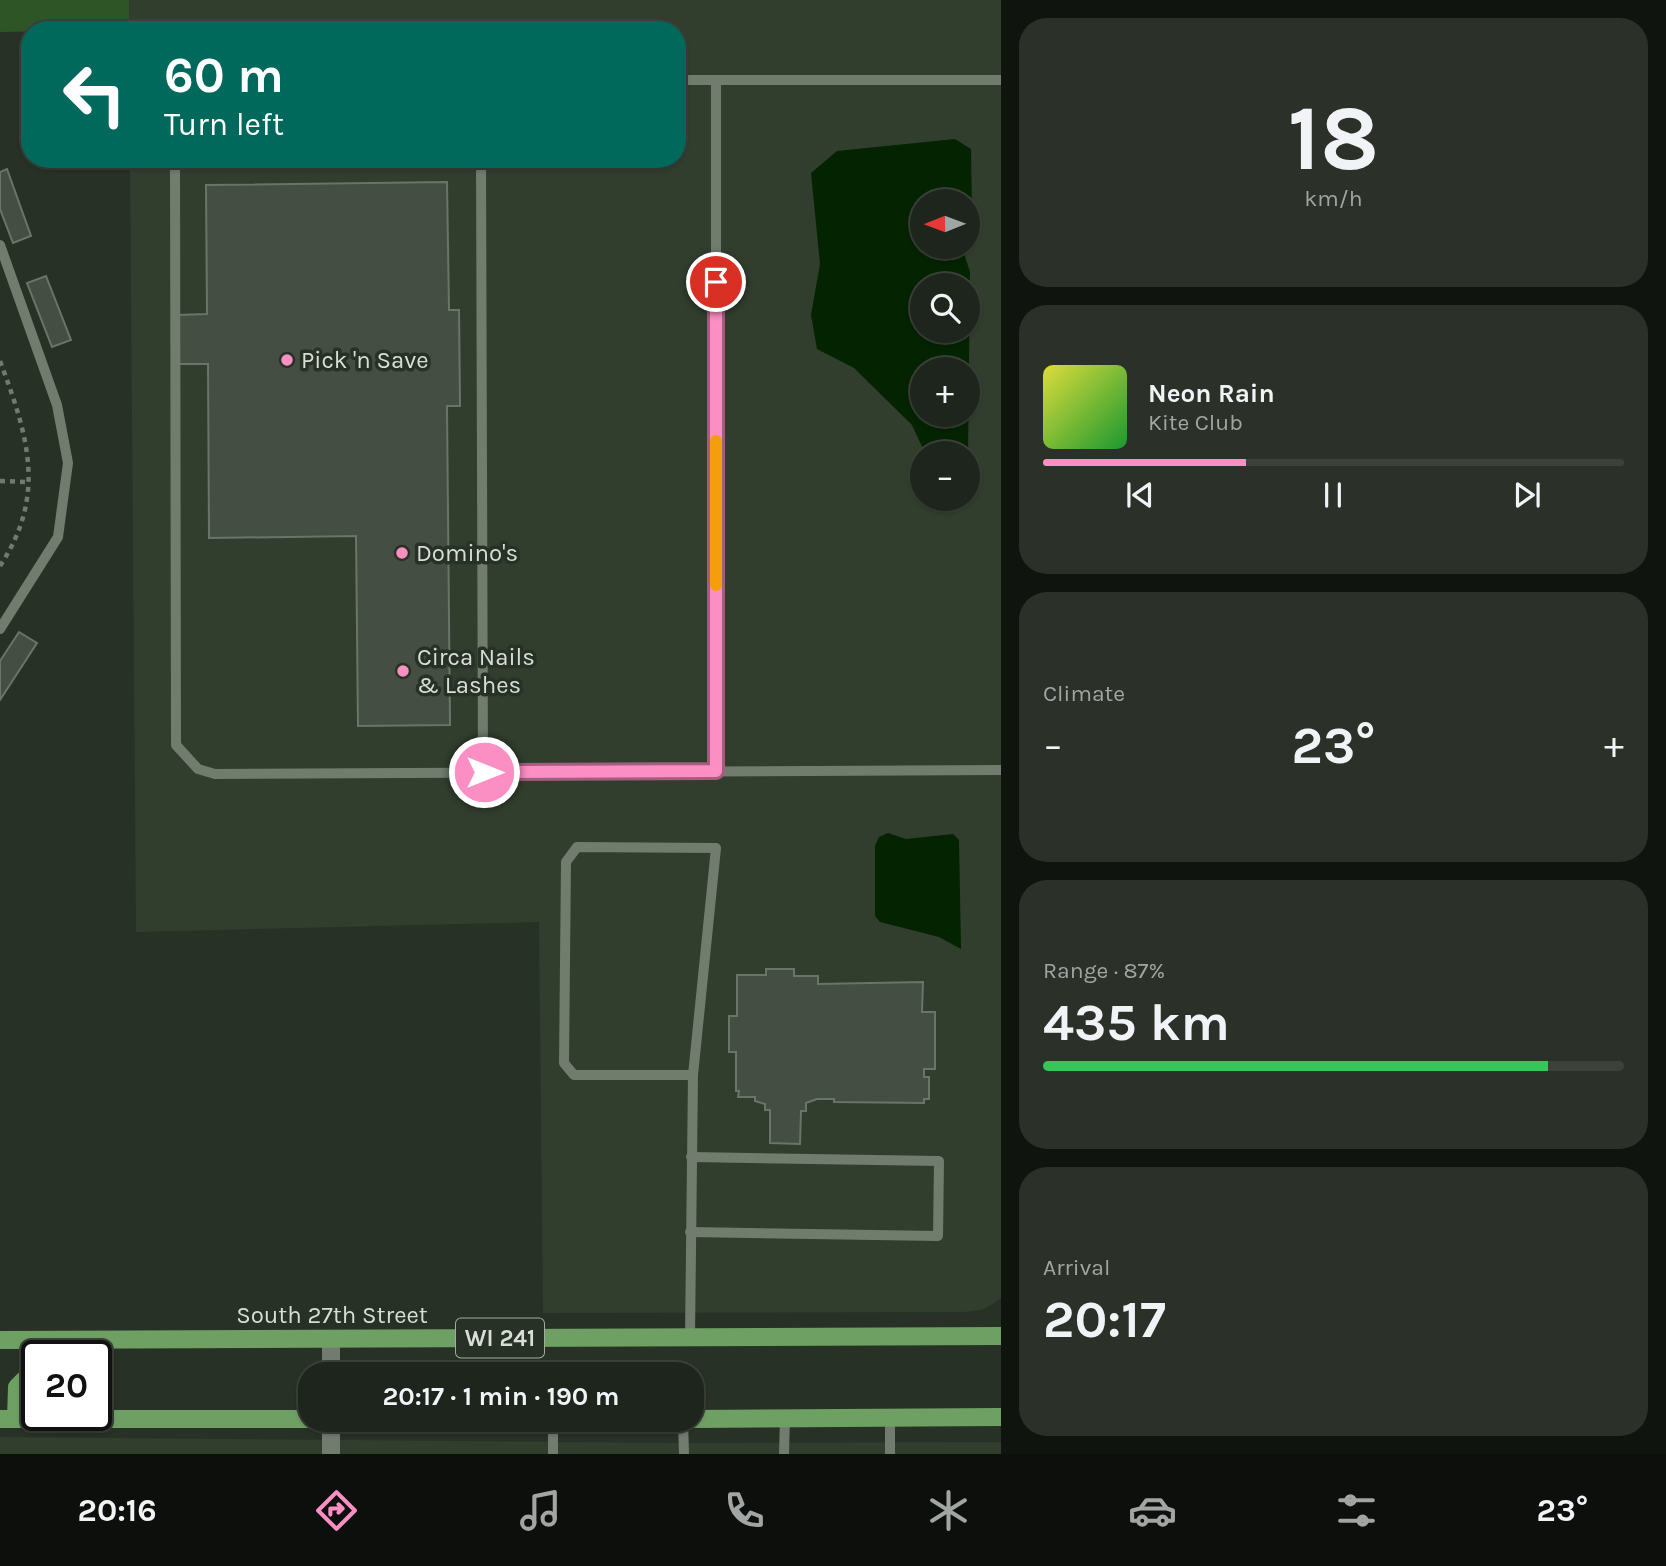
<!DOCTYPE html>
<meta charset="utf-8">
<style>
body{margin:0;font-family:Karla,sans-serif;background:#2b3129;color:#f1f3f6;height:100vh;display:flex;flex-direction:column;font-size:26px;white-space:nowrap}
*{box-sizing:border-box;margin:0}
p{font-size:23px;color:#a1a5a3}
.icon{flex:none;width:38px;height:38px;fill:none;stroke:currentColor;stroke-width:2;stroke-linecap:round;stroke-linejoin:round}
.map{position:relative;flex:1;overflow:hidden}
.drawer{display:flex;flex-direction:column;gap:18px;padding:18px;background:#10140f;width:665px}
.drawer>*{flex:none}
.hud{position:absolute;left:21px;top:21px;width:665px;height:147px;border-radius:28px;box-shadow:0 2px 5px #0004,0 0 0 2px #3c423b;background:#00695c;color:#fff;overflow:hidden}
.needle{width:46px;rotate:269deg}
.buttons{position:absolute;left:910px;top:189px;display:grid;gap:14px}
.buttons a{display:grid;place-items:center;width:70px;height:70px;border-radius:50%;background:#1e251c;box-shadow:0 2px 5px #0004,0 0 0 2px #3c423b;font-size:35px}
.speed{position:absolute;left:21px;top:1340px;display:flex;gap:14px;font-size:35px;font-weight:700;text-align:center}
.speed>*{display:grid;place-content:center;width:91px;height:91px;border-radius:50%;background:#1e251c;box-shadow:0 2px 5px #0004,0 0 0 2px #3c423b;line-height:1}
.speed .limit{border:4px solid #111;border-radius:10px;background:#fff;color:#111}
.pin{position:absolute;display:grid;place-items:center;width:60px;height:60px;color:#fff;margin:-30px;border:4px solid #fff;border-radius:50%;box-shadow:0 2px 7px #0007}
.me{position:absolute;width:77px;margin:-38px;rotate:90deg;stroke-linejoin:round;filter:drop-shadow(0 0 5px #0008)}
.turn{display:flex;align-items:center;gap:24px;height:147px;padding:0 28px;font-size:32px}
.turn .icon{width:91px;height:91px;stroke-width:2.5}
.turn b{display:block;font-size:49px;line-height:60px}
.big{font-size:52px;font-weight:700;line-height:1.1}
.drawer .tile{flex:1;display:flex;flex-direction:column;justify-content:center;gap:10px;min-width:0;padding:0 24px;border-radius:28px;background:#2b3129}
.drawer .dial{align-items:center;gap:0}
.dial b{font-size:91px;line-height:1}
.song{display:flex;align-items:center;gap:21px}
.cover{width:84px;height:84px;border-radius:10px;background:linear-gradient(135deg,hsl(60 70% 55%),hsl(130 70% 35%))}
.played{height:7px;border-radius:4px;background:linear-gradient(90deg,#fb8fc4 35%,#3c423b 35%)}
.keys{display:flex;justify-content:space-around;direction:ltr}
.heat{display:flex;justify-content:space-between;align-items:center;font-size:38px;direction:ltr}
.charge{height:10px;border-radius:5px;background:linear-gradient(90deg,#34c759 87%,#3c423b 0)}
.trip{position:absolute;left:298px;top:1362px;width:406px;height:70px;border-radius:28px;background:#1e251c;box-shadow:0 2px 5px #0004,0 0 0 2px #3c423b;font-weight:700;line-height:70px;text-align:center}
.tab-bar{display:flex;height:112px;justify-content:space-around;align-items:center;background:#0c0f0b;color:#a1a5a3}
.tab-bar .icon{width:49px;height:49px}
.tab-bar .current{color:#fb8fc4}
.tab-bar b{font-size:32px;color:#f1f3f6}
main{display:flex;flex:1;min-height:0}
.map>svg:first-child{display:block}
</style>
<main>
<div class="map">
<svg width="1001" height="1454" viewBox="0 0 1001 1454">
<rect width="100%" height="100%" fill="#283126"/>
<g fill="#313e2e" fill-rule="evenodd">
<path d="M129,0H1001V1298L993,1304L981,1310L963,1312L543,1313L539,922L136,932L130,159H677V30H129ZM922,201H968V247H922ZM922,285H968V331H922ZM922,369H968V415H922ZM922,453H968V499H922Z"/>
<path d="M0,1437L684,1443L1001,1442V1454H0Z"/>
</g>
<path fill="#2e5525" d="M0,0H129V30L0,32Z"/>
<g fill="#042300" fill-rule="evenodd">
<path d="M955,139L971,149L972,216L968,225V201H922V247H962L970,272L968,458V453H925L912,425L854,368L817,349L811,315L820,264L811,173L837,151ZM922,285H968V331H922ZM922,369H968V415H922Z"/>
<path d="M888,833L906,839L953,834L959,840L961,949L939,937L880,922L875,916V846L879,837Z"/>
</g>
<g fill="#454e42" stroke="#6a7468" stroke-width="2">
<path d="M7,169L31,236L13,243L0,209V172Z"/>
<path d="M447,182L449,310H459L460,406H447L450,725L358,726L356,536L209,538L208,364H178L177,315L207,314L206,185Z"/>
<path d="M46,276L71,340L52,347L27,283Z"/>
<path d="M19,632L37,643L0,700V661Z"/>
<path d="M766,969H794V976H818V984L923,982L922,1012H935V1069H924V1077H929V1099H924V1103L834,1102V1099H817L806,1103V1111H801L800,1144L770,1143V1110H765V1104L755,1101V1097H738L739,1091H736V1052H729V1016H737V975H766Z"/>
</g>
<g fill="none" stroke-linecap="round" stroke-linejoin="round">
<g stroke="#727a70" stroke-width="4.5" stroke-dasharray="5 5" stroke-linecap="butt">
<path d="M0,361C28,436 47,495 0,566"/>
<path d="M0,481L28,482"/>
</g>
<g stroke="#717b6e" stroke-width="10">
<path d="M677,80H1001"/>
<path d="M716,80V771"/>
<path d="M175,159L176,745L198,769L215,774L1001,770"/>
<path d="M481,159L483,772"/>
<path d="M0,245L57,405L68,463L58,537L0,629"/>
<path d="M690,1232L938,1236L939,1161L691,1157"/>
<path d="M690,1336L693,1075L716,848L577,847L566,862L564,1063L574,1075H693"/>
<path d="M683,1419L684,1454"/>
<path d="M553,1454V1419"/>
<path d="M784,1454L785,1418"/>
<path d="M890,1454V1417"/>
</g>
<g stroke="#717b6e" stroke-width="18">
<path d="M331,1340V1374"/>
<path d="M331,1419V1454"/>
</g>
<g stroke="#6fa063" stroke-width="18">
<path d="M0,1340L1001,1336"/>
<path d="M57,1356L83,1342"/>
<path d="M0,1419H588"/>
<path d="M16,1419L17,1387L37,1367"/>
<path d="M691,1419L1001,1417"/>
</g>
</g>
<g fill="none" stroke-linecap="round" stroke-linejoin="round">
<g stroke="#a35d7f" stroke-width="18">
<path id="route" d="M484,772L716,771V282"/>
</g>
<use href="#route" stroke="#fb8fc4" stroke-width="12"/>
<path stroke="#f59e0b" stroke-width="12" d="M716,441V585"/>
</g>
<g fill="#fb8fc4" stroke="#283126" stroke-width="2.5">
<circle cx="287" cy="360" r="7"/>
<circle cx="402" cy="553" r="7"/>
<circle cx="403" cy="671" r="7"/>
</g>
<g text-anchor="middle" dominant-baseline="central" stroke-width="7" stroke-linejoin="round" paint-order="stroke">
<rect fill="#283126" stroke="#a3aaa2" stroke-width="2" x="456" y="1318.5" width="88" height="39" rx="5"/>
<g font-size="23" font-weight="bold" fill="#d8ded7">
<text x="500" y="1338">WI 241</text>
</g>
<g font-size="24" fill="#d8ded7" stroke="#283126" text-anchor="start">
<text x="301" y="360">Pick 'n Save</text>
<text x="416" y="553">Domino's</text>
<text x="417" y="657">Circa Nails<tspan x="417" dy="28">&amp; Lashes</tspan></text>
</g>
<g font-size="24" fill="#d8ded7" stroke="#283126">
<text x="332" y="1315">South 27th Street</text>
</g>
</g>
</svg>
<div class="buttons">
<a><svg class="needle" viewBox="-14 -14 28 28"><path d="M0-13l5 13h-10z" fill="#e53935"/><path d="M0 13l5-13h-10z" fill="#a1a5a3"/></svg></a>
<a><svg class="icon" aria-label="search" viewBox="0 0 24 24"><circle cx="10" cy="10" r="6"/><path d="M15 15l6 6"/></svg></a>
<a>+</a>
<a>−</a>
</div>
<div class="speed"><div class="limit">20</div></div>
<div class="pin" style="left:716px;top:282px;background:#d93025"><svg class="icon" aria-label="arrive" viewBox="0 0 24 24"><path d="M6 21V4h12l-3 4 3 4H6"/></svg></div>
<svg class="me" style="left:484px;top:772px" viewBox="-20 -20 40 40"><circle r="17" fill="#fb8fc4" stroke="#fff" stroke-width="3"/><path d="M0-11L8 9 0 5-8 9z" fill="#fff"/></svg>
<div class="trip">20:17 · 1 min · 190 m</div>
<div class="hud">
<div class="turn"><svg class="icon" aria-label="left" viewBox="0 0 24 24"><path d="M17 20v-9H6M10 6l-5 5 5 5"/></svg><div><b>60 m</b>Turn left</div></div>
</div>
</div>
<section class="drawer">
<div class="tile dial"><b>18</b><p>km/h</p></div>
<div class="tile">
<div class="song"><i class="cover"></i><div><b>Neon Rain</b><p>Kite Club</p></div></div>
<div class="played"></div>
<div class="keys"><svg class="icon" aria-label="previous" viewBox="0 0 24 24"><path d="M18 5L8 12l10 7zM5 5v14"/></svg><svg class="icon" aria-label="pause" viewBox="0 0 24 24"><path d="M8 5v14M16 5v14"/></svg><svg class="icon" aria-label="next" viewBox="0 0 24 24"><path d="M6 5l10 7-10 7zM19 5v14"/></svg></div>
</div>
<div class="tile"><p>Climate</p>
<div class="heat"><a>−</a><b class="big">23°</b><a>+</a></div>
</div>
<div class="tile"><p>Range · 87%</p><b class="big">435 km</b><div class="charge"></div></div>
<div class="tile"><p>Arrival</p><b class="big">20:17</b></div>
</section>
</main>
<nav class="tab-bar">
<b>20:16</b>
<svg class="icon current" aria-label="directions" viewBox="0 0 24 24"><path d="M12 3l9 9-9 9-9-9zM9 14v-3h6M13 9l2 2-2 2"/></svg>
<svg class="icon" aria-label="music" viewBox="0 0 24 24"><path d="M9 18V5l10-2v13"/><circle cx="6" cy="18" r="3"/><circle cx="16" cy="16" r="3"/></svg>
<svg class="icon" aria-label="phone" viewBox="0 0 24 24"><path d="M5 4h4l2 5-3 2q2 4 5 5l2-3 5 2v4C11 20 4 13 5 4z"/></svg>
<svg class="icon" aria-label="climate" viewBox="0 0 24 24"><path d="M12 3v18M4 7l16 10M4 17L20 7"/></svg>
<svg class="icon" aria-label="car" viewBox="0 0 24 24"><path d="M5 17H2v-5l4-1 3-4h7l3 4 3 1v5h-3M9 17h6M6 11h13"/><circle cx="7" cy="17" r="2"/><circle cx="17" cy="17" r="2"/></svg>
<svg class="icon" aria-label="filters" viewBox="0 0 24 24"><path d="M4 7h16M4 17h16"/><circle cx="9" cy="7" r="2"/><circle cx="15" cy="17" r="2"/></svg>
<b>23°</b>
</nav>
